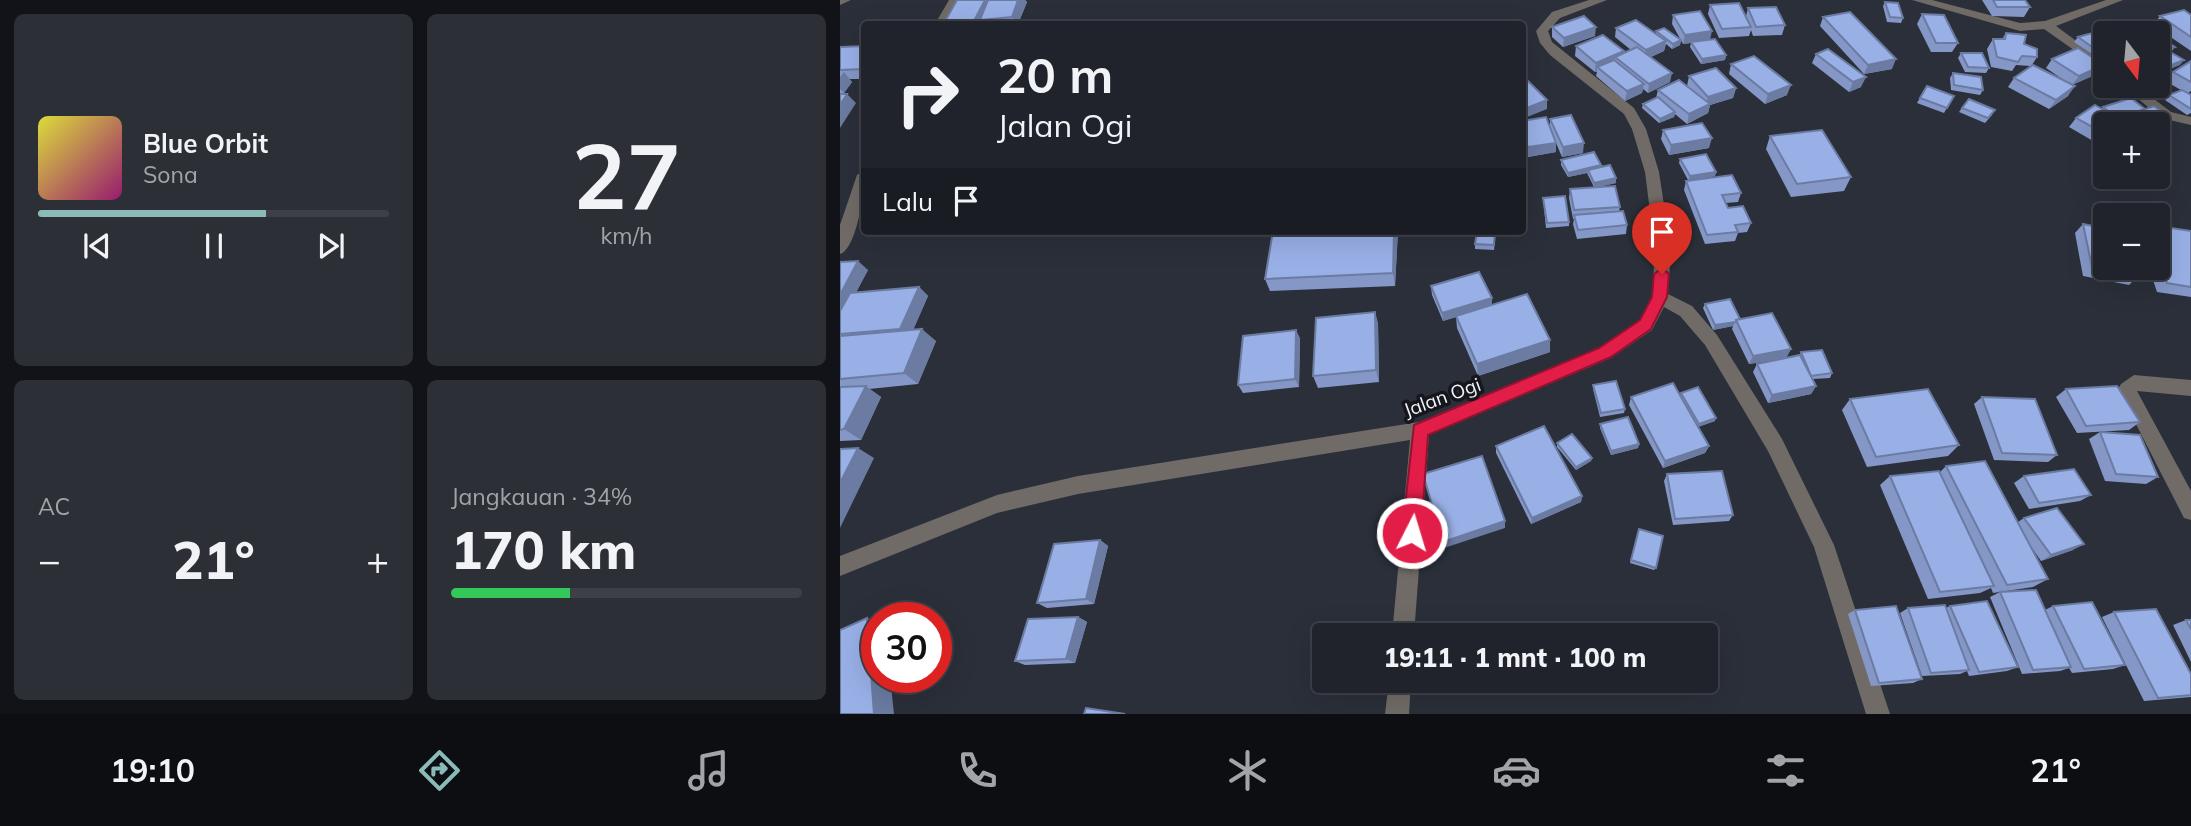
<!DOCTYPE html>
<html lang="id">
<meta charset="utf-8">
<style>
body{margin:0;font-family:Mulish,sans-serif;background:#2d2f37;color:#f1f3f6;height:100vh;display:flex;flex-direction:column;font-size:26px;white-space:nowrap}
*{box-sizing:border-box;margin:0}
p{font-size:23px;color:#a2a4a9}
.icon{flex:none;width:38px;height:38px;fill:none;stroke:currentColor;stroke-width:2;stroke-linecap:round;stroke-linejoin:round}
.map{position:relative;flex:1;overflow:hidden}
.details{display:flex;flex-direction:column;gap:14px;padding:14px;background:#121318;width:840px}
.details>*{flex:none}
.hud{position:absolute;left:21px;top:21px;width:665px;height:214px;border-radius:7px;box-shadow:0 7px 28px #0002,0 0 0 2px #3d4047;background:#20232b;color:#f1f3f6;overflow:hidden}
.needle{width:46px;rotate:164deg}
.controls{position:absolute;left:1253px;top:21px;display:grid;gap:14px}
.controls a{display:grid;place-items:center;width:77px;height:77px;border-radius:7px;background:#20232b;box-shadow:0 7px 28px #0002,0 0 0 2px #3d4047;font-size:35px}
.speed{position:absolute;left:21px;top:602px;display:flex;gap:14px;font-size:35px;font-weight:700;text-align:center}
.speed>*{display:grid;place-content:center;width:91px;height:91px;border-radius:50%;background:#20232b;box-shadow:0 7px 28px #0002,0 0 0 2px #3d4047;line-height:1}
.speed .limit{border:10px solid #d22;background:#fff;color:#111}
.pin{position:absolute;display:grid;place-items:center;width:60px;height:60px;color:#fff;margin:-72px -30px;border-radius:50% 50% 50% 0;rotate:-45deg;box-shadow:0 0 7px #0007}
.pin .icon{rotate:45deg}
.me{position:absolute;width:77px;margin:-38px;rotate:5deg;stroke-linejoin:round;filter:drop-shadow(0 0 5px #0008)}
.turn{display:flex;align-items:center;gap:24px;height:147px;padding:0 21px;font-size:32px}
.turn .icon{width:91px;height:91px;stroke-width:2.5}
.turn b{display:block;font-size:49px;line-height:60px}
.then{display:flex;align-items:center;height:66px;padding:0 21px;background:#0003;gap:14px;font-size:26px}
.big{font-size:52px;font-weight:800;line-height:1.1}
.details .tile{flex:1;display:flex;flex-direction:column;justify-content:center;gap:10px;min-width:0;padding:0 24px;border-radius:10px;background:#2d2f37}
.details .dial{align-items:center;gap:0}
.dial b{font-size:91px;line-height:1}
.song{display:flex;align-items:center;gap:21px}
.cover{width:84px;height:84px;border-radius:10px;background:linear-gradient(135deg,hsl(60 70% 55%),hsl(320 70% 35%))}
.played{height:7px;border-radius:4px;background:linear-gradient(90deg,#8bbbb9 65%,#3d4047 65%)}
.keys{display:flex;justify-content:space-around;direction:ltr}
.heat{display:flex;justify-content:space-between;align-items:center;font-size:38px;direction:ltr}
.charge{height:10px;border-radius:5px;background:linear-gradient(90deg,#34c759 34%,#3d4047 0)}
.details .tiles{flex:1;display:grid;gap:14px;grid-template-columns:repeat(2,1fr)}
.trip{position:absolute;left:472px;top:623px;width:406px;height:70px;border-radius:7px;background:#20232b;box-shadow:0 7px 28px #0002,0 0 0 2px #3d4047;font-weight:800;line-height:70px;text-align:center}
.tab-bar{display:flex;height:112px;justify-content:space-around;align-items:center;background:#0d0e11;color:#a2a4a9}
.tab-bar .icon{width:49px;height:49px}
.tab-bar .selected{color:#8bbbb9}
.tab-bar b{font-size:32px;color:#f1f3f6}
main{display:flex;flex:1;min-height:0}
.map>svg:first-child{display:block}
</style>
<main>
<section class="details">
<div class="tiles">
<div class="tile">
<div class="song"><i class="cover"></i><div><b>Blue Orbit</b><p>Sona</p></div></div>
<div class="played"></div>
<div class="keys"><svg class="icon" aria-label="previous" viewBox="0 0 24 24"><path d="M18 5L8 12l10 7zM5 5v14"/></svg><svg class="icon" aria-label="pause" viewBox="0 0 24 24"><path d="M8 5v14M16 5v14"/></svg><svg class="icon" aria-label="next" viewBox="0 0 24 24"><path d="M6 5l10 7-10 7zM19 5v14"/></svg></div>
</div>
<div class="tile dial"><b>27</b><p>km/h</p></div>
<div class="tile"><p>AC</p>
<div class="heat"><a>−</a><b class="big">21°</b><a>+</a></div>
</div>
<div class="tile"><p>Jangkauan · 34%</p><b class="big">170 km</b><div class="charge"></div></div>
</div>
</section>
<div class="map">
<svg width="1351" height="714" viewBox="0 0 1351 714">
<rect width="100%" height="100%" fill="#2a2f39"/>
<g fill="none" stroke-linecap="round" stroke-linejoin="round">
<g fill="#706b67" fill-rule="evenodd">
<path d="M0,0H11L0,5Z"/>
<path d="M109,0H121L107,24H95Z"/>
<path d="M749,0H767L720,18L708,31L712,42L794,108L806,129L819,172L831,251L828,294L852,306L877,335L942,439L994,545L1050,714H1026L974,547L928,451L865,345L840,316L824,307L812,330L771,358L589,435L574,635H552L570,440L238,494L157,513L0,576V556L157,495L238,476L579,422L759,348L800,320L812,297L815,251L805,172L792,129L784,114L710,55L700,43L696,31L712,12Z"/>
<path d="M1072,0H1092L1180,23L1205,21L1266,0H1283L1216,26L1265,62V72L1204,29L1180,31Z"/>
<path d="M1283,86H1297L1331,112L1351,117V125L1321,118Z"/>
<path d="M24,170C26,186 17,249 0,254V225L17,175Z"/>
<path d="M1294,375L1351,380V396L1297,391L1351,491V520L1344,518L1278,389L1281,384Z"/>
<path d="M549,681H571L569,714H545Z"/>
</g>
</g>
<g fill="#8497c7">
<path d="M117,0H185L187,2L178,24H104V23Z"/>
<path d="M1142,0H1185L1190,7L1184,17L1152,16Z"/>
<path d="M1045,2L1063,18L1061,23L1047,22L1043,6Z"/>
<path d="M870,5L906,16L908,8L945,25L942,35L913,36L911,30L909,36L879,38L868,14Z"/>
<path d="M1082,14L1118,43L1112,52H1091L1077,24Z"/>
<path d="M833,15L870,39L886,55L885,60L861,64L850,47L851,43L843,44L832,24Z"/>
<path d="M1351,15V51L1313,25L1320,16Z"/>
<path d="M983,17L1052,69L1024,74L980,26Z"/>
<path d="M712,27L755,36L723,47L712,37Z"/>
<path d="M776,28L816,34V31L841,40L840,45L832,49L826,44L824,51L811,57L830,82L808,93L803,89L802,93L785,101L756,76L757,72H755L735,56L736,46L784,53L791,50L775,37Z"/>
<path d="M1166,33L1184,44L1197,57L1192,65L1231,85L1206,68L1212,59L1257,74L1232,85L1228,96L1209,109L1168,87L1174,78L1190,66L1176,65L1172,71L1151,67L1147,49L1153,39H1162Z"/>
<path d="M1238,37L1265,42V51L1252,54L1234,42Z"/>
<path d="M24,46V79H9L12,82L4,93H0V47Z"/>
<path d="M1121,53L1149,68L1146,73L1125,72L1118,58Z"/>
<path d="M976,54L1021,87L1009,92L972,63Z"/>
<path d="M1265,54V64L1259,60L1263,55Z"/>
<path d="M1351,61V91L1348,93L1351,95V113L1347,115L1325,100L1329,95L1341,90L1325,81L1333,72Z"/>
<path d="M891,64L947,95L925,104L889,74Z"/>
<path d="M1113,73L1143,90L1140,95L1111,90L1110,78Z"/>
<path d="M849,76L896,88L893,98L870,105L868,113L847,124L835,114L834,117L819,123L802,108L803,104L816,98L818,90L847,86Z"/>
<path d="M1087,86L1114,96L1104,113L1077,103Z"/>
<path d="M1291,98L1305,109L1314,106L1331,119L1323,128L1318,130V124H1265V148L1229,127L1236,118L1255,105L1261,109L1263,107Z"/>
<path d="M1122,108L1152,115L1145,123L1119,112Z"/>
<path d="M710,119L743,153L722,157L716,143V152L688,157L682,141V121L710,127Z"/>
<path d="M823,130L869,148L829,155L821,139Z"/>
<path d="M930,136L1011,177L1004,191L951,197L926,149Z"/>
<path d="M840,159L876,172L875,176L863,178L901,193L898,202L886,203L888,208L911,223L907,232L898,233L895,241L865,244L844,190L846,181L848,180L839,163Z"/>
<path d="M721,160L761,165V167L776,183L757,187L780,207L779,211L787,225L786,234L737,239L733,224L734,219H733L729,198L730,189L754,187L747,173L728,177L721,165Z"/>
<path d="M682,163L685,175V184H682Z"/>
<path d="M703,198L729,222V226L706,228Z"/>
<path d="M1243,224L1298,276L1289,285L1243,276L1235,233Z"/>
<path d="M1318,226L1351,231V297L1317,292L1309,268H1318Z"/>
<path d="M558,231L555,286L430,291L425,279Z"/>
<path d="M656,231L654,250L635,249V244Z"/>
<path d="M0,262L28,270L16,292L79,287L88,296L73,330L96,341L78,384L29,389L41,397L21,440L0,441Z"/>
<path d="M591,286L652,304L710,340V352L638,376L617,328L616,317L603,321L592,295Z"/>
<path d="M865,304L900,319L951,349L946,358L909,364L892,329L893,326L873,330L863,308Z"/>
<path d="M535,312L538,324L539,382L478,388L473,376Z"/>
<path d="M460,338L459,387L403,393L398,385Z"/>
<path d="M961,352L992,373L990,378L973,379L976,386L971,394L928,403L913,372L917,364L959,356Z"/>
<path d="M753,385L785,409L784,413L760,417L753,389Z"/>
<path d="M1226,389L1300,422L1289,430L1237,433L1216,397Z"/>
<path d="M841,393L875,421L858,427L869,446L865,453L823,468L789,405L791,397L840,396Z"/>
<path d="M1142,397L1217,455L1208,462L1154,460L1134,404Z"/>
<path d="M1010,399L1119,445L1108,456L1027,467L1002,410Z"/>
<path d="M760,424L799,444L798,448L771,455L760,428Z"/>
<path d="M1260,432L1318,477L1306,484L1265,481L1249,439Z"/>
<path d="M717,443L752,458L751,461L736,470L717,447Z"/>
<path d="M656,446L742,496L741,502L691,524L656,453Z"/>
<path d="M1106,466L1178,522L1184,518L1233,550L1201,561L1192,548L1208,579L1193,587L1153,593L1151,588L1140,593L1088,599L1040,485L1050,476L1100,472Z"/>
<path d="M827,474L893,515L889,521L833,525L824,481Z"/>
<path d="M1184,476L1251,495L1240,501L1189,509L1174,483Z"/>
<path d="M798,532L816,568L814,570L790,563Z"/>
<path d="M260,540L268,546L254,604L207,608L197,603Z"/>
<path d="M1160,592L1205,610L1213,606L1285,665L1273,669L1232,673L1229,668L1220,671L1182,674L1150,597Z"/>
<path d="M1110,606L1178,667L1167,671L1129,676L1127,671L1120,674L1082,676L1060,613L1068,608H1106Z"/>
<path d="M1015,610L1082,679L1073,683L1031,686L1008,614Z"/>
<path d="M1274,612L1351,674V697L1304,701L1262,617Z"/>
<path d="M238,617L247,622L235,663L185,665L175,661Z"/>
<path d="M1346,620H1351V662L1333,625Z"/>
</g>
<g fill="#6b7ba2">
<path d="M145,0H150L140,20L143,24H136L134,21Z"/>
<path d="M178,0H185L187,2L178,24H177L172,17Z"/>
<path d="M756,27L755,36L723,47L724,38Z"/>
<path d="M872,31L870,40L843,44L845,35Z"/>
<path d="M841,40L840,45L832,49L833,44Z"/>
<path d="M826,41L824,51L804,60L806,50Z"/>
<path d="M1265,47V51L1252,54L1255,49Z"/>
<path d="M1335,47L1332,51L1318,56V52Z"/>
<path d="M784,51L783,61L775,57L774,65L757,67V72H755L756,63Z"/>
<path d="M886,55L885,60L861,64L862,59Z"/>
<path d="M1056,59L1052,69L1024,74L1028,65Z"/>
<path d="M1344,60L1340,65L1318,74L1321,69Z"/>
<path d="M1264,65L1257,74L1232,85L1239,76Z"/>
<path d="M4,72L12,82L4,93L0,89V77Z"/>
<path d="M832,73L830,82L808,93L809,84Z"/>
<path d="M1026,77L1021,87L1009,92L1013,82Z"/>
<path d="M804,84L802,93L785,101L787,91Z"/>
<path d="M951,85L947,95L925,104L928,94Z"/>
<path d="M1235,86L1228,96L1209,109L1216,100Z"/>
<path d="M896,88L893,98L870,105L868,113L847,124L849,114L866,106L868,97Z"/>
<path d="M7,94L16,103L0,128V105Z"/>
<path d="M707,100V109L682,119V110Z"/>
<path d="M835,112L834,117L819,123L820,119Z"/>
<path d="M1331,119L1323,128L1318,130V124H1316Z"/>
<path d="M872,138L869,148L829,155L831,145Z"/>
<path d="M716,143V152L688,157V147Z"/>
<path d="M744,143L743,153L722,157L723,147Z"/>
<path d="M761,165L760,169L748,170L747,173L728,177V173Z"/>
<path d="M876,172L875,176L848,181L850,176Z"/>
<path d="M776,178V183L754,188V183Z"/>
<path d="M554,231H558L555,286L553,273Z"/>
<path d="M18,261L28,270L6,312L0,308V295Z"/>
<path d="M79,287L88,296L70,337L60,329Z"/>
<path d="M652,298V306L603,321L602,313Z"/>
<path d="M535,312L538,324L539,382L536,370Z"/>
<path d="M895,322L893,326L873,330L875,325Z"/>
<path d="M82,329L96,341L78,384L64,373Z"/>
<path d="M456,330L460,338L459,387L455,379Z"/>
<path d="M710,340V352L638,376L637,364Z"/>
<path d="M951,349L946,358L909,364L913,356Z"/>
<path d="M26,386L41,397L21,440L4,429Z"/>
<path d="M976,386L971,394L928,403L932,395Z"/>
<path d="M876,418L875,421L857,427L859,424Z"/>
<path d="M799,444L798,448L771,455V451Z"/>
<path d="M869,446L865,453L823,468L825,461Z"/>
<path d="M18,448L34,458L0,528V483Z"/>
<path d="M752,458L751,461L736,470V467Z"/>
<path d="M742,496L741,502L691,524L692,518Z"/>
<path d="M665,521V528L604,548L603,542Z"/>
<path d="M260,540L268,546L254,604L246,599Z"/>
<path d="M1244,544L1233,550L1201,561L1211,555Z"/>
<path d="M238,617L247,622L235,663L226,659Z"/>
<path d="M27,618L37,621V677H50L54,714H34Z"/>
</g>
<g fill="#99b0e7" stroke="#6b7ba2" stroke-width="2">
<path d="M117,0H145L134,21L104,23Z"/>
<path d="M148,0H178L172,17L140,20Z"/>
<path d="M1153,0H1185L1190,7H1157Z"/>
<path d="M1045,2L1058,3L1063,18L1050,17Z"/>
<path d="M899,3L911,27L882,29L870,5Z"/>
<path d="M936,7L945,25L916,27L908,8Z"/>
<path d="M1344,10L1351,15V37L1320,16Z"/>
<path d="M860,11L872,31L845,35L833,15Z"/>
<path d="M1010,12L1056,59L1028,65L983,17Z"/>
<path d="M1082,14L1104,15L1118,43H1096Z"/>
<path d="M744,16L756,27L724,38L712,27Z"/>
<path d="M796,20L826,41L806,50L776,28Z"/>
<path d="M1299,22L1314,32L1311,33H1280L1275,29Z"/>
<path d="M824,28L841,40L833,44L816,31Z"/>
<path d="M1166,33L1186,35L1184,44L1197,49V57L1182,56L1178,62L1157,57L1153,39H1165Z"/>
<path d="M1252,33L1265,42V47L1255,49L1238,37Z"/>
<path d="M763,35L784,51L756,63L736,46Z"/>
<path d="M1318,35L1335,47L1318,52Z"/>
<path d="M875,39L886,55L862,59L851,42Z"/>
<path d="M24,46V69L0,70V47Z"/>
<path d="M797,47L832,73L809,84L775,57Z"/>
<path d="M1238,48L1264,65L1239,76L1212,59Z"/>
<path d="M988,49L1026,77L1013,82L976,54Z"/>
<path d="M1121,53H1142L1149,68L1128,67Z"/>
<path d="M1332,53L1344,60L1321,69L1318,67V58Z"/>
<path d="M914,56L951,85L928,94L891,64Z"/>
<path d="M774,60L804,84L787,91L757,67Z"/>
<path d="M1351,61V82L1333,72Z"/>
<path d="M1193,65L1235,86L1216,100L1174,78Z"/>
<path d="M876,68L896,88L868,97L849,76Z"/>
<path d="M1113,73L1141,77L1143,90L1114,85Z"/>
<path d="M839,80L870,104L849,114L818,90Z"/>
<path d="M688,81L707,100L682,110V83Z"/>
<path d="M1087,86L1114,96L1107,108L1080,98Z"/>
<path d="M1342,90L1351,95V109L1329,95Z"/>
<path d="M0,94H7L0,105Z"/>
<path d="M818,97L835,112L820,119L803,104Z"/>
<path d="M1291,98L1305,109L1277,118L1263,107Z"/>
<path d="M1129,99L1155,110L1148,118L1122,108Z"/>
<path d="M1255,105L1289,124H1265V134L1236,118Z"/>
<path d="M1314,106L1331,119L1316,124H1296L1285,116Z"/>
<path d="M731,115L744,143L723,147L710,119Z"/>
<path d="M706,117L716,143L688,147L682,131V121Z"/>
<path d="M862,123L872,138L831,145L823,130Z"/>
<path d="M982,130L1011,177L957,184L930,136Z"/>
<path d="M754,152L761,165L728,173L721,160Z"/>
<path d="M866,154L876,172L850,176L840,159Z"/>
<path d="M770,165L776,178L754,183L748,170Z"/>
<path d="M892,175L901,193L882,195L888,208L903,206L911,223L895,225L898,232L867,235L846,181Z"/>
<path d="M775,186L780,207L734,210L730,189Z"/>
<path d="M725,196L729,222L707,223L703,198Z"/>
<path d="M783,211L787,225L738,230L734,215Z"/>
<path d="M1243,224L1265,228V268H1296L1298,276L1252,267Z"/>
<path d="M1318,226L1351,231V287L1327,283L1318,255Z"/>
<path d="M433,231H554L553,273L425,279Z"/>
<path d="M637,231H655L654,245L635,244Z"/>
<path d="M18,261L0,295V262Z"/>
<path d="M639,272L652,298L602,313L591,286Z"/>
<path d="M79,287L60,329L0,334V311L10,293Z"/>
<path d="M687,294L710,340L637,364L616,316Z"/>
<path d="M890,299L900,319L896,320V322L875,325L865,304Z"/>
<path d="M535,312L536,370L473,376L476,318Z"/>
<path d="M932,313L951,349L913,356L896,320Z"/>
<path d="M82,329L64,373L0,379V336Z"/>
<path d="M456,330L455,379L398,385L403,336Z"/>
<path d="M982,350L992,373L971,376L961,352Z"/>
<path d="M960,355L976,386L932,395L917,364Z"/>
<path d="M776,381L785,409L761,413L753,385Z"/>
<path d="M833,383L869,446L825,461L791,397Z"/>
<path d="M26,386L4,429L0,430V387Z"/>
<path d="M1277,386L1300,422L1246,426L1226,389Z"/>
<path d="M858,387L876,418L859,424L841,393Z"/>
<path d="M1088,389L1119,445L1036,457L1010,399Z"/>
<path d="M1142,397L1195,399L1217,455L1162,453Z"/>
<path d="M788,417L799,444L771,451L760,424Z"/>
<path d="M704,426L742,496L692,518L656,446Z"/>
<path d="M1260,432L1300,435L1318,477L1276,474Z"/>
<path d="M732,434L752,458L736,467L717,443Z"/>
<path d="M18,448L0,483V449Z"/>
<path d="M642,456L665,521L603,542L583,474Z"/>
<path d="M1145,461L1208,579L1167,585L1106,466Z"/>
<path d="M1234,469L1251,495L1199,503L1184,476Z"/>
<path d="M882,471L893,515L835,519L827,474Z"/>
<path d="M1099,471L1154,586L1100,592L1050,476Z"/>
<path d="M1217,508L1244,544L1211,555L1184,518Z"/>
<path d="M799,529L823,536L816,568L791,560Z"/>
<path d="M260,540L246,599L197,603L214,544Z"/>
<path d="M1196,590L1231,667L1193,670L1160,592Z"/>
<path d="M1147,601L1178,667L1139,672L1110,606Z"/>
<path d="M1252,602L1285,665L1244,669L1213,606Z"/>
<path d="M1105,605L1129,670L1091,673L1068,608Z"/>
<path d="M1056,606L1082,679L1039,683L1015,610Z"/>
<path d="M1316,609L1351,674V695L1318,698L1274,612Z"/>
<path d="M238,617L226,659L175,661L188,619Z"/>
<path d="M27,618L34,714H0V630Z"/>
<path d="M1346,620H1351V629Z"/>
<path d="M246,708L285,714H244Z"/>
</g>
<path fill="#e11d48" stroke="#92132f" stroke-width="2" d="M822,268L829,274L827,297L811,329L771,357L588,435L581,533L578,539L572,542L565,539L562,533L574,425L759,348L800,320L812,297L814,274Z"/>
<g text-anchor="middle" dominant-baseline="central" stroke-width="7" stroke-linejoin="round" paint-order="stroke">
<g font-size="19" fill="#f1f4fb" stroke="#15171c">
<text transform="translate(602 397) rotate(-20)">Jalan Ogi</text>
</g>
</g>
</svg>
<div class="controls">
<a><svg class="needle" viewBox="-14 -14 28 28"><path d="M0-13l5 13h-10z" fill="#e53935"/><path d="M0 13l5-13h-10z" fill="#a2a4a9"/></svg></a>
<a>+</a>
<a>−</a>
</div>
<div class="speed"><div class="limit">30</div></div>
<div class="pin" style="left:822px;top:274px;background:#d93025"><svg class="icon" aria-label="arrive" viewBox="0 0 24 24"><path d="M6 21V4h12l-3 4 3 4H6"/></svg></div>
<svg class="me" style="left:572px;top:533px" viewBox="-20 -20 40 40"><circle r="17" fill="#e11d48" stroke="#fff" stroke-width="3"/><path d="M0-11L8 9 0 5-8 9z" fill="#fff"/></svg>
<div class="trip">19:11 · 1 mnt · 100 m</div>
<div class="hud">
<div class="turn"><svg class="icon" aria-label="right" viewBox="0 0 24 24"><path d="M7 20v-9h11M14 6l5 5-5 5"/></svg><div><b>20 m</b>Jalan Ogi</div></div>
<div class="then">Lalu<svg class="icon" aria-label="arrive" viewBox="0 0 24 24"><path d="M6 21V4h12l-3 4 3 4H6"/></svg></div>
</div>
</div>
</main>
<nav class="tab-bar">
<b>19:10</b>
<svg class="icon selected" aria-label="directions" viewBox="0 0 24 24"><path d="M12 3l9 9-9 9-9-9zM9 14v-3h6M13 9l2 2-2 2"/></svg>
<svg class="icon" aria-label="music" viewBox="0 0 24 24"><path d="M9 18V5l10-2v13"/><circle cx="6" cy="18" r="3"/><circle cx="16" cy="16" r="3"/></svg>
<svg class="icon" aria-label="phone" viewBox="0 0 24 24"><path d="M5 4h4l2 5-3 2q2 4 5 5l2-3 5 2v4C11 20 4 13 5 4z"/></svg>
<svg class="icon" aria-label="climate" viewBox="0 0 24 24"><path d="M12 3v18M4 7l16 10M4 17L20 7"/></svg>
<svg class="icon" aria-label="car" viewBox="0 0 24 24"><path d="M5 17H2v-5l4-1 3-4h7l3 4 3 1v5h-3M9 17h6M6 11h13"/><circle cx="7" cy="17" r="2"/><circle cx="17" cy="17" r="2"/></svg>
<svg class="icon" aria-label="filters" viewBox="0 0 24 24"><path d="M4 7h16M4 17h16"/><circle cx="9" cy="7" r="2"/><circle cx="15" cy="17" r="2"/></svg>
<b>21°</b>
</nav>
